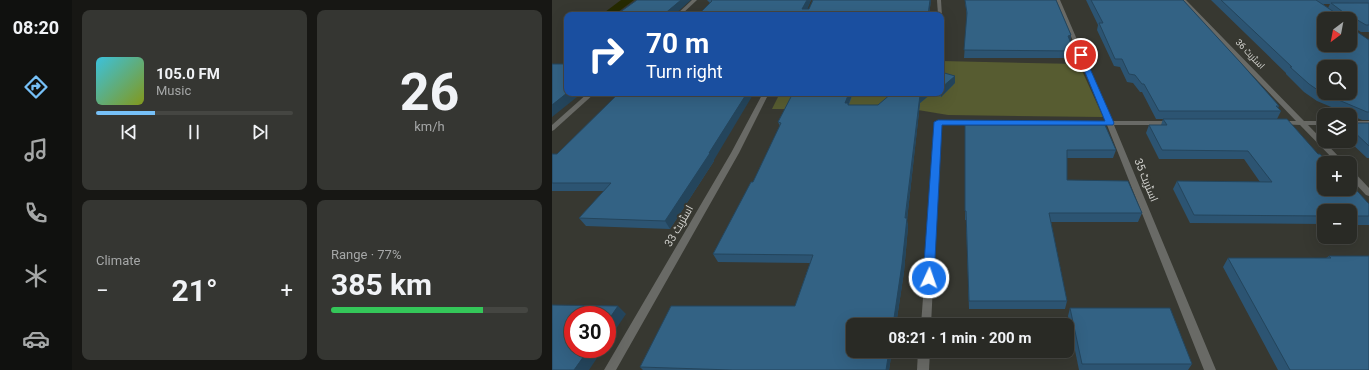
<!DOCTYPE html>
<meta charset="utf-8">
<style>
body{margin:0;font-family:Roboto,Cairo,sans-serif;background:#353632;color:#f1f3f6;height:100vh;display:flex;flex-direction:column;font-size:15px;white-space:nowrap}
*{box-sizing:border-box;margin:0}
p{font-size:13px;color:#a5a7a7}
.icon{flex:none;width:22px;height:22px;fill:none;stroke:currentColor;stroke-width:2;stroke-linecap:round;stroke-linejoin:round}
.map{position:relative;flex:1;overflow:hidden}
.panel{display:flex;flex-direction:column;gap:10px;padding:10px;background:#171714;width:480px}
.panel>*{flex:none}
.hud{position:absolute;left:12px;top:12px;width:380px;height:84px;border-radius:8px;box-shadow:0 4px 16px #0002,0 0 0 1px #454642;background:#1a4fa0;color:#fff;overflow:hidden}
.needle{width:26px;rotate:212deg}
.controls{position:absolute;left:765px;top:12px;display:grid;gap:8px}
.controls a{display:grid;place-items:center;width:40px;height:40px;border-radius:8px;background:#292a25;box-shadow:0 4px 16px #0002,0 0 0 1px #454642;font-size:20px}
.speed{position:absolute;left:12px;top:306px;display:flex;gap:8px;font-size:20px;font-weight:700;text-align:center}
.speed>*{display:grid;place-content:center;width:52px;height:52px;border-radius:50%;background:#292a25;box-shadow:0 4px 16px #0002,0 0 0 1px #454642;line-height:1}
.speed .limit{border:6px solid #d22;background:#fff;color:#111}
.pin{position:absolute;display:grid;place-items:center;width:34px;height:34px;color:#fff;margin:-17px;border:2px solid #fff;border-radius:50%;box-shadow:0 1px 4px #0007}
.me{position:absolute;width:44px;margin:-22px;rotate:3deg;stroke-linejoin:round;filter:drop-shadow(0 0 3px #0008)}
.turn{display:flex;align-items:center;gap:14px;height:84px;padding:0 16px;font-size:18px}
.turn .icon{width:52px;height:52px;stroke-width:2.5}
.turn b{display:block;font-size:28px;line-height:34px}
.big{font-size:30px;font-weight:700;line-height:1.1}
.panel .widget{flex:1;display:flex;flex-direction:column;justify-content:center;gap:6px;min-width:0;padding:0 14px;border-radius:8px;background:#353632}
.panel .dial{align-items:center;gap:0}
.dial b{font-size:52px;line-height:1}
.song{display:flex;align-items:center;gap:12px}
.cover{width:48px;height:48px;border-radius:6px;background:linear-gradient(135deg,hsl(190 70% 55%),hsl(70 70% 35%))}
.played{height:4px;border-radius:2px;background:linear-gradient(90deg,#76c0f7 30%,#454642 30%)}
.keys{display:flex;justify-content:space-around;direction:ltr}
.heat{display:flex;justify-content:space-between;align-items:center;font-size:22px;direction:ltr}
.charge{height:6px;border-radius:3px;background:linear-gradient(90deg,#34c759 77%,#454642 0)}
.panel .tiles{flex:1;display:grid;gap:10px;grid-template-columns:repeat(2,1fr)}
.trip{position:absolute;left:294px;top:318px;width:228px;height:40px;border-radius:8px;background:#292a25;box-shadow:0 4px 16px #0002,0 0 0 1px #454642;font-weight:700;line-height:40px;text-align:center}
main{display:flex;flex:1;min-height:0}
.tab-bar{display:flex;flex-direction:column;width:72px;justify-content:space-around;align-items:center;background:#10110f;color:#a5a7a7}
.tab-bar .icon{width:28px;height:28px}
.tab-bar .on{color:#76c0f7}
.tab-bar b{font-size:18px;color:#f1f3f6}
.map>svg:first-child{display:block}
</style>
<main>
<nav class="tab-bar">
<b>08:20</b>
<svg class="icon on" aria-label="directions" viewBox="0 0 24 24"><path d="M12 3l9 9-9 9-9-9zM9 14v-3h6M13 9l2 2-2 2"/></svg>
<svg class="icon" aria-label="music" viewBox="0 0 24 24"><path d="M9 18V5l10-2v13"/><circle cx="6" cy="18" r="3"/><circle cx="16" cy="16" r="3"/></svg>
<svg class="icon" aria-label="phone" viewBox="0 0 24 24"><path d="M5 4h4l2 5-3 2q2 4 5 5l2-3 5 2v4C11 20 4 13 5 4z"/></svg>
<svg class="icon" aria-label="climate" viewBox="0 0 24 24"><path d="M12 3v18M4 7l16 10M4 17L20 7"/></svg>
<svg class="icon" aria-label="car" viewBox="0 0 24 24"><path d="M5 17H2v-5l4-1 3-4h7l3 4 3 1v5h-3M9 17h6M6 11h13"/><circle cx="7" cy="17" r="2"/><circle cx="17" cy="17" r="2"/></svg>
</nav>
<section class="panel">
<div class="tiles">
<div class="widget">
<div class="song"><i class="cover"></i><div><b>105.0 FM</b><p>Music</p></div></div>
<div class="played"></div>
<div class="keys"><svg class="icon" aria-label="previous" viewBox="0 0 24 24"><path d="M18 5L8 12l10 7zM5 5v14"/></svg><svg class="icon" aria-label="pause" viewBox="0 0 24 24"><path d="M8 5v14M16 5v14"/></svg><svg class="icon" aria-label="next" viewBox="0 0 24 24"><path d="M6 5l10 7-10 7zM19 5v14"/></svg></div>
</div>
<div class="widget dial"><b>26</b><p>km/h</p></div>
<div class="widget"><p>Climate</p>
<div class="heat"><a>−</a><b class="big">21°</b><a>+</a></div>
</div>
<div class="widget"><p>Range · 77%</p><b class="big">385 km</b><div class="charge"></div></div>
</div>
</section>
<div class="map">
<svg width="817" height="370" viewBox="0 0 817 370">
<rect width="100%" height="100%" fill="#373831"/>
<path fill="#575c31" d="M389,61L527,64L551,117L396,115L366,110L220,109L228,93H389Z"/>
<path fill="#262a00" d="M69,0H82L62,15H49Z"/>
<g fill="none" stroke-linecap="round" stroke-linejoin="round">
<g fill="#696a66" fill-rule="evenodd">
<path d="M140,0H145L129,15H124Z"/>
<path d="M385,0H389L390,16L386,15Z"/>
<path d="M504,0H508L560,121H619L622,123L619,125H562L664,370H652L555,125L389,124L379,325H369L384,121H554Z"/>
<path d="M629,0H634L752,121H772V125H756L793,163H785L748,125L727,124V122L729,121H744Z"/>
<path d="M36,93H43L2,130L0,131V125Z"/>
<path d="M211,93H217L187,153L64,370H52L179,153Z"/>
<rect x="798" y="121" width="19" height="4"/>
<path d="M798,170L801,171L817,188V196L814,195L798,178Z"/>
<path d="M366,351H378L377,370H365Z"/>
</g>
</g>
<g fill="#2c5472" fill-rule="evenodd">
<path d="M155,0H259L255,9H257L261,0H379L377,15H146L158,3Z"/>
<path d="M413,0H504L519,35L518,41L522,51L520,58H412L415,18Z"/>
<path d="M534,0H631L727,106L726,108L729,111L725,119L772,163L817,204V225H798V211H772V224L638,223L621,189L625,181L708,182L692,159H607L594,133L597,125H609L611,119H604L590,92H588L581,83L575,82L568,67L562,66L545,30L546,25Z"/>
<path d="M659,0H817V32H809L801,27L800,29L817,40V120H810L765,101L752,92L734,74V73ZM771,4H778L776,8ZM798,19V45H772Z"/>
<path d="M403,83L389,97L379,94L368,103L355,220L356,227L352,272L344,325H301V351H340L337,370H91L88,367L243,306L258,263L166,262L161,254L201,182L228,126L226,122L301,93L297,105H326L340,93H389Z"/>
<path d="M798,123H817V158H815L797,141H798Z"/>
<path d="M413,125L564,150L561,158H515V180L590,213L586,222H499L515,301L513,309H417L414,220H413Z"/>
<path d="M0,154L162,160V161L118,229L34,226L27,218L52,191H0Z"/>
<path d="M777,256H817V370H726L671,267L676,258H774Z"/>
<path d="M518,308L640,364L636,370H527L516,316Z"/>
</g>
<g fill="#24455c">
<path d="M129,0H139L122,15H111Z"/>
<path d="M255,0H259L253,15L250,9Z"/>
<path d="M378,0H379L377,15H376Z"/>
<path d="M519,35L518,42L516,36Z"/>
<path d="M403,76V83L389,97V88Z"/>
<path d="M15,93H30L0,117V105Z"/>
<path d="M195,93H202L162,160V161L118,229L113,221L157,153Z"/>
<path d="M297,93H301L296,105L293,103Z"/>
<path d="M370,93H379V94L368,103L355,220L356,227L352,272L344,325H341L368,95Z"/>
<path d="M66,306L74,314L55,342V322Z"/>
<path d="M37,349H51L37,370H22Z"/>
<path d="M337,351H340L337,370H334Z"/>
</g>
<g fill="#336284" stroke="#24455c" fill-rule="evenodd">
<path d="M85,0H129L111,15H64Z"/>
<path d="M159,0H255L250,9H257L261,0H378L376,15H146L160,1Z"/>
<path d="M413,0H504L519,35L516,36L522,51L412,50L415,13Z"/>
<path d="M539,0H631L689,63L727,106H724L729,111H607L592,84H590L583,75L577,74L570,59H563L547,23H551Z"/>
<path d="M669,0H764L785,14H790L791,12L779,3H817V25H814L802,18L801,23L802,25H798V19H772V45H798V27L817,40V112H815L770,93L757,84L738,67H740ZM772,67H798V93H772Z"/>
<path d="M0,64H15V93L0,105Z"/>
<path d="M389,72L403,76L389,88Z"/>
<path d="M67,93H195L157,153H158L113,221L27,218L59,183H0V154H5Z"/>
<path d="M241,93H297L293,103H296V105H326L340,93H370L368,95L353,218H355L350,264L341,325H301V351H337L334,370H180L88,367L119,306H243L261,255L161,254L199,182H201L229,123L226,122Z"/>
<path d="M611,119H735L766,154H768L776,163H772V189H798V183L817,204V216H798V211H772V216L642,215L625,181L720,182L696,151L610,150L597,125H615Z"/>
<path d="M798,123H817V146L798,128Z"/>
<path d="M413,125H553L564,150H515V180L576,181L590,213H497L515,301H417L414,211H413Z"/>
<path d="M777,256H817V370H738L676,258H779Z"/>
<path d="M0,305L66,306L55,322V315H21V349H37L22,370H0Z"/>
<path d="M518,308H618L640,364H530Z"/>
</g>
<path fill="#1a73e8" stroke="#114b97" d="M527,53L532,55L562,123L561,125H390L382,278L381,281L377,283L373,281L371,278L382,122L386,120L553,121L526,55Z"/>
<g text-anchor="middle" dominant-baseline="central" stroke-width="4" stroke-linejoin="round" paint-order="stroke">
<g font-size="9" fill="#d5d5d1" stroke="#373831">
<text transform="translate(698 54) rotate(46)">اسٹریٹ 36</text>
</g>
<g font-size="11" fill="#d5d5d1" stroke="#373831">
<text transform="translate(594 180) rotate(68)">اسٹریٹ 35</text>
<text transform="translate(127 226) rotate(-60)">اسٹریٹ 33</text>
</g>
</g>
</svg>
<div class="controls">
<a><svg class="needle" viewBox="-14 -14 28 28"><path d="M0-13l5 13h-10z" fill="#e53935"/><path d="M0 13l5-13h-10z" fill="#a5a7a7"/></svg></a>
<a><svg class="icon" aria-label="search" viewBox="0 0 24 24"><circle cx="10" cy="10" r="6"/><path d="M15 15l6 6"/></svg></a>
<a><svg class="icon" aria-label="layers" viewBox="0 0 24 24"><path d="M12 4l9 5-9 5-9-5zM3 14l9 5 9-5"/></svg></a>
<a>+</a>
<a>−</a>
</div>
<div class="speed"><div class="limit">30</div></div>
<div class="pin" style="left:529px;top:55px;background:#d93025"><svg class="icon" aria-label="arrive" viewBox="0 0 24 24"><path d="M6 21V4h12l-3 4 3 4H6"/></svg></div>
<svg class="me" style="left:377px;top:278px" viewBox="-20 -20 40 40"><circle r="17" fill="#1a73e8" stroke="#fff" stroke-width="3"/><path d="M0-11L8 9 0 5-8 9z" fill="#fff"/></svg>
<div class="trip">08:21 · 1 min · 200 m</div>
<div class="hud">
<div class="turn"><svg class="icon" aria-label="right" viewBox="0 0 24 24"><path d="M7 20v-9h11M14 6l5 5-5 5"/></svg><div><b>70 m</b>Turn right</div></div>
</div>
</div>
</main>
